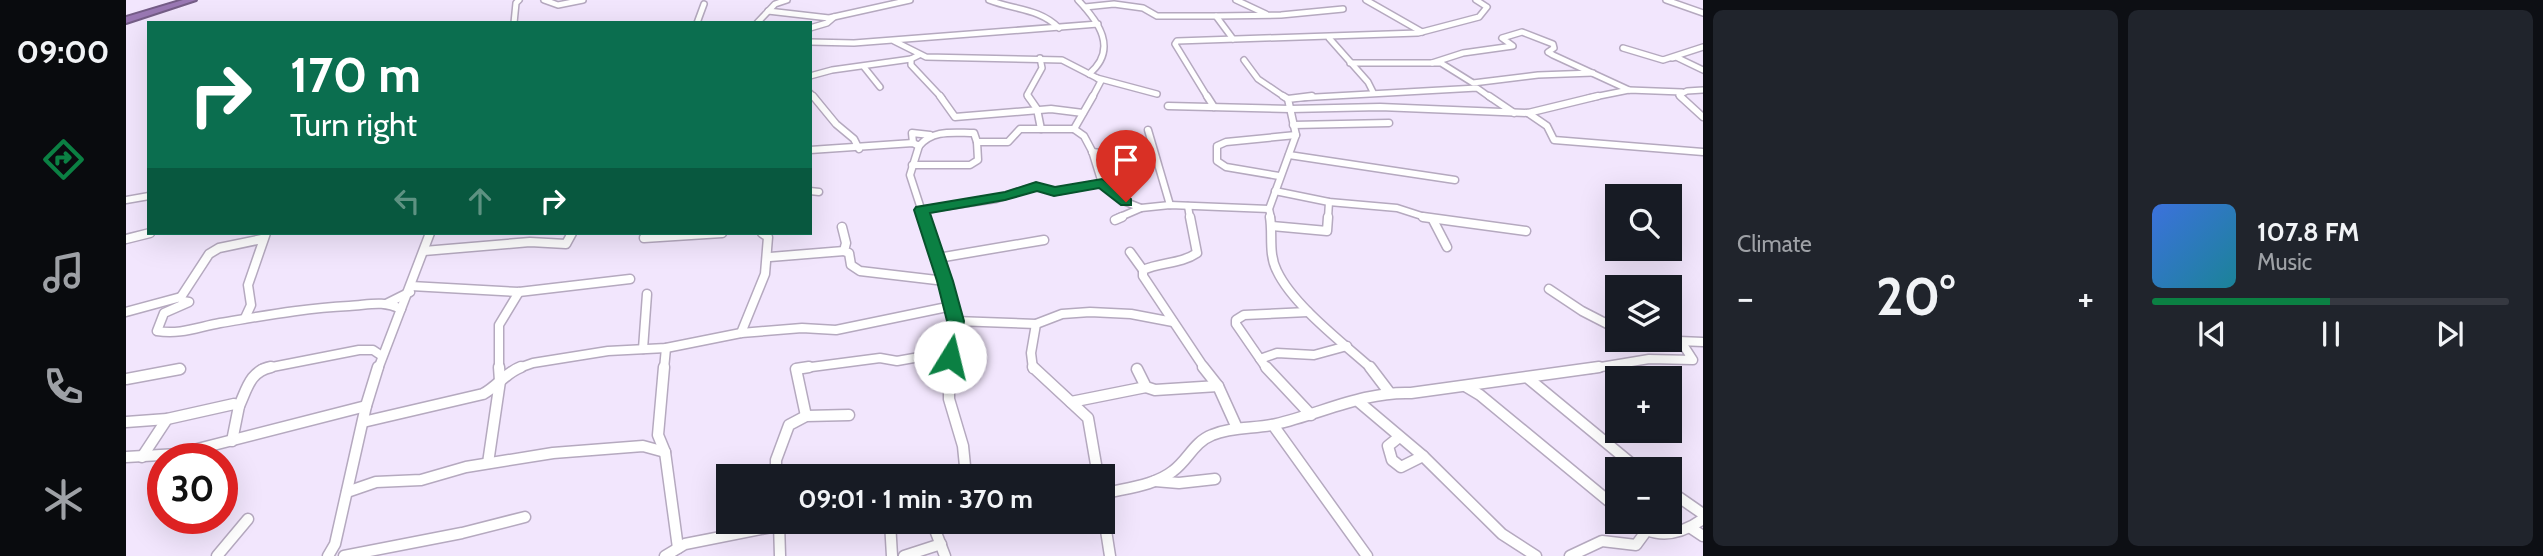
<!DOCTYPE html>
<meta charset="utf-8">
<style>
body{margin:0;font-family:Cabin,sans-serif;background:#20242c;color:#f1f3f6;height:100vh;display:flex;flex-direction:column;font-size:26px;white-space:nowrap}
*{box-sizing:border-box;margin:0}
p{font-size:23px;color:#9ea1a6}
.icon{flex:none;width:38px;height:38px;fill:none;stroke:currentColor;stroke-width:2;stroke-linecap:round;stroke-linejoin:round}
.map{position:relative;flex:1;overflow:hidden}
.side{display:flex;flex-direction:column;gap:10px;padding:10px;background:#0d0f14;width:840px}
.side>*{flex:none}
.guide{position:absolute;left:21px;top:21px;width:665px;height:214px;border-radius:0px;box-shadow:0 7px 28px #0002;background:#0b6e4f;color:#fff;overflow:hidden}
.controls{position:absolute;left:1479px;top:184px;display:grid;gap:14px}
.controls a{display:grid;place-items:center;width:77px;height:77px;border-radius:0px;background:#171b24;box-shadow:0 7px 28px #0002;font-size:35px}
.speed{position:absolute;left:21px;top:443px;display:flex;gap:14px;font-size:35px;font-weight:700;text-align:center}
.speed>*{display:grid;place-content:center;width:91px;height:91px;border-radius:50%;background:#171b24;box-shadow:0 7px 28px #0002;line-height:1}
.speed .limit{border:10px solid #d22;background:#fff;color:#111}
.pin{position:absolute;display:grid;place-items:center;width:60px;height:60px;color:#fff;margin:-72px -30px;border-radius:50% 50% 50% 0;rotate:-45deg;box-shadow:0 0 7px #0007}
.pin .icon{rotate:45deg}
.me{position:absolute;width:77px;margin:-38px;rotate:9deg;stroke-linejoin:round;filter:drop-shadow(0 0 5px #0008)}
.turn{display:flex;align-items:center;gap:24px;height:147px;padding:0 28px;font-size:32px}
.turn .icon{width:91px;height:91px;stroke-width:2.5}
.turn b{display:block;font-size:49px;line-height:60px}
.lanes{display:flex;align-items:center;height:66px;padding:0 28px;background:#0003;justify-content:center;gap:35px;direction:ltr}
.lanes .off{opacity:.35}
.big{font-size:52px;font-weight:700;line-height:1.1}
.side .card{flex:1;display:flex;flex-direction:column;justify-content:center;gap:10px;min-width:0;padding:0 24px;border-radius:10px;background:#20242c}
.song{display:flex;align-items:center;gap:21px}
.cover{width:84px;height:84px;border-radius:10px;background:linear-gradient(135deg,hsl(220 70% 55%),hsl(190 70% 35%))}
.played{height:7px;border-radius:4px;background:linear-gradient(90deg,#0b8043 50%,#363941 50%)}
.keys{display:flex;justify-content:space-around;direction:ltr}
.heat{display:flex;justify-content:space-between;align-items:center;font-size:38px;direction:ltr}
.side .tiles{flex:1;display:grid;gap:10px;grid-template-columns:repeat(2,1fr)}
.trip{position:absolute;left:590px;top:464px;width:399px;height:70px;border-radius:0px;background:#171b24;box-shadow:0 7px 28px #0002;font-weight:700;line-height:70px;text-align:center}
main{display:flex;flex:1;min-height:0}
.menu{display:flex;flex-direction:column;width:126px;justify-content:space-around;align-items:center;background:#090b0e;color:#9ea1a6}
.menu .icon{width:49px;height:49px}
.menu .selected{color:#0b8043}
.menu b{font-size:32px;color:#f1f3f6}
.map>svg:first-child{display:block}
</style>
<main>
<nav class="menu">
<b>09:00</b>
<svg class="icon selected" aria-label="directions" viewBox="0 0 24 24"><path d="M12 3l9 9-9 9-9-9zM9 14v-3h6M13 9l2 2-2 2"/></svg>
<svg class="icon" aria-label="music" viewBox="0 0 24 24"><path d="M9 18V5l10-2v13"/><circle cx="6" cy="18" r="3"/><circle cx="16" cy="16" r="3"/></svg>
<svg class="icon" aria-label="phone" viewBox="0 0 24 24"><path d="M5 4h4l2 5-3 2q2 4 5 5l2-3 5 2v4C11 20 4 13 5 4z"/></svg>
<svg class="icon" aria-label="climate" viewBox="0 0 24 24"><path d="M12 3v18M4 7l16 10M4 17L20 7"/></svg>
</nav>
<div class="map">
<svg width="1577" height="556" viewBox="0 0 1577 556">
<rect width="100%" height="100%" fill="#f2e6fd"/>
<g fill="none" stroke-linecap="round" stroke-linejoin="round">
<g stroke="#b5a9bf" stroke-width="8">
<g id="minor-far3">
<path d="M418,0L432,5L457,0"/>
<path d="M863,0C888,10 913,8 933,28"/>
<path d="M952,0C972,21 993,49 963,74"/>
<path d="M1110,0L1140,14"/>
<path d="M1240,0L1296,32"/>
<path d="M1540,0L1577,13"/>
<path d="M959,7L988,4L1017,8L1031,16H1090"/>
<path d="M642,11L703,18L784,0"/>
<path d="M388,23L390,3L393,0"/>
<path d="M571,23L578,4"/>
<path d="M631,23L649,4L661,0"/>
<path d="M684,28L701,23L708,17"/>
<path d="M1203,38L1242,82L1247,92"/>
<path d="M1107,39L1090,16L1155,15L1217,9"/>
<path d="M768,41L800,57L936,60L971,78L1031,94"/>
<path d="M684,42L728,43L972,24"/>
<path d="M1497,48L1537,60L1577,47"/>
<path d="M793,55L785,59V65L816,98"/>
<path d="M1546,58L1550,57L1577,70"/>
<path d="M1118,60L1132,79L1160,98"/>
<path d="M1224,63H1315L1347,83L1412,75L1467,73"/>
<path d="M1306,63L1337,53L1387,46L1376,38L1396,32L1427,44L1428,48L1422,52L1427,55L1503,90"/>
<path d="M738,67L754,87"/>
<path d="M684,76L706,70L785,59"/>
<path d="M684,93L689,98"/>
<path d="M903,98L901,95L916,68L914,58"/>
<path d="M966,98L975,81L971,78"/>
<path d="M1082,98L1049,44L1051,41L1292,33L1353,17L1361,7L1350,0"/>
<path d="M1172,98L1351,88L1365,98"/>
<path d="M1463,98L1503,90L1556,92"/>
<path d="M1556,98L1553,95L1561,91L1577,90"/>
</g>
</g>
<g stroke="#b5a9bf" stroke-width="9">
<g id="minor-far2">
<path d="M687,96L710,124L728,139L733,149"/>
<path d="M814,96L829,117L925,109L957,113"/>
<path d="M902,96L911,109L915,129"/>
<path d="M967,96L948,129L958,136L966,151L976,183L1000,202L1015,208L1044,205L1143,209"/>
<path d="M1081,96L1088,107"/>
<path d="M1157,96L1162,99"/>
<path d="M1363,96L1388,113"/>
<path d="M1554,96L1577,117"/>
<path d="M1042,106L1164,109L1254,107L1402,113L1472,96"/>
<path d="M1402,113L1421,126L1428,140L1577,152"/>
<path d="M1167,125L1263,123"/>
<path d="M1022,130L1044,205"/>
<path d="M787,143L786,133L804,135"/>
<path d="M793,146L784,175L798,218"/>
<path d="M684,150L787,143L793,146C807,129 828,133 848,133L851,142H882L894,129H948"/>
<path d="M966,152L1030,159"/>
<path d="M1163,155L1329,180"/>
<path d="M786,165H844L852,160L851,142"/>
<path d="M1153,176L1100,167L1091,161V146L1100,142L1170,135"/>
<path d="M684,191L693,192"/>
<path d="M1149,191L1203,202L1271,208L1302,218"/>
<path d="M0,200L23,196"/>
<path d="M1062,206L1064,218"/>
<path d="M795,210L870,199L910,186L928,192L976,183"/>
<path d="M992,218L1015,208"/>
<path d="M1145,218L1143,209L1170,135L1162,99L1186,96"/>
<path d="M1202,218L1203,202"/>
</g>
</g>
<g stroke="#b5a9bf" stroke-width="11">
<g id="minor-far1">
<path d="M798,217L829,321L823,369"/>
<path d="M1064,217L1071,253C1055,264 1035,262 1017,270V276L1079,369"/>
<path d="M1144,217C1147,234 1142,254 1151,271C1167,305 1217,343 1246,369"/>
<path d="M1297,217L1400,231"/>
<path d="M989,220L996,217"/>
<path d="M1307,220L1321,247"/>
<path d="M1146,226L1201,231L1202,217"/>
<path d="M716,227L720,243L718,251L723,253L725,265L734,271L819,281"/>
<path d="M518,238L596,233"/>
<path d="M0,239L24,233"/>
<path d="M136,239L93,248L83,254L55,297L57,301L63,302L38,313L31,331C54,335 72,327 94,323C137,316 179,308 223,306C243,305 256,300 275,309"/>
<path d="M298,251L404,242L440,244L446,233"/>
<path d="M1004,252L1017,270"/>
<path d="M644,257L718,251"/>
<path d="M812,258L918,240"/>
<path d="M285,286L393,292L504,279"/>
<path d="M1423,289L1456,311L1491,329"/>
<path d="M262,303L284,292"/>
<path d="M0,312L55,297"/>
<path d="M119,318L125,305L122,285L140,233"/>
<path d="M829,321L910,324L936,314L964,312L1005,314L1047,322"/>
<path d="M615,333L639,274L642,237L636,233"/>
<path d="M1529,340L1577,342"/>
<path d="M517,349L521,294"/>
<path d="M1134,359L1151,353L1188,355L1221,346"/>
<path d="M136,369L233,350H247L256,356"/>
<path d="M252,369L304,233"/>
<path d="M373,369V325L393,292"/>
<path d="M390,369L407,363L482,351L540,348L615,333L676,328L710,330L826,306"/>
<path d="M538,369L540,348"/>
<path d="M670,369L754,358L771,361L799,356L824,357"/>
<path d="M907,369L905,353L910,324"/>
<path d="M1141,369L1110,324V320L1118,315L1182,312"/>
<path d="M1463,369L1523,359L1567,360L1556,343"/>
</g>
</g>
<g stroke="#b5a9bf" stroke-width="13">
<g id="minor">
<path d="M538,367L532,435L539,452L552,548"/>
<path d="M823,367V399L837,446L840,476"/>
<path d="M907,367L962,418L972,476"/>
<path d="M1077,367L1092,386L1111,428"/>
<path d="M1140,367L1185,415"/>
<path d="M1244,367L1263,392"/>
<path d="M1011,369L1020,387L1029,390L1092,386"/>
<path d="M0,379L54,369"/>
<path d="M1403,379L1512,469"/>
<path d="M1339,386L1354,395L1491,508"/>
<path d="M945,402L1020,387"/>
<path d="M1233,402L1297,456L1376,534L1410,556"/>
<path d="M680,416L670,369L683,367"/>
<path d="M0,422L41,419L108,404L113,406C121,389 124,371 145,367"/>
<path d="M237,422L357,394C372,386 379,373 395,367"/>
<path d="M1147,425L1241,556"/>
<path d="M1272,438L1262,446L1266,460L1275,467L1297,456"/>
<path d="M106,441L113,406"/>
<path d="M0,457L52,454L240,406"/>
<path d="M16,457L41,419"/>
<path d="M362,463L374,381L373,367"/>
<path d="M650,476V460L663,425L680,416L723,415"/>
<path d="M1029,481L1053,483L1089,479"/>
<path d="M1544,491L1577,514"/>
<path d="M221,492L250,482L295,480L340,467L427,453L517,446L539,452"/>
<path d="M976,494C999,488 1028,486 1047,471C1062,460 1068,442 1086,435C1107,426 1129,429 1150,424C1194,414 1239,391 1285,393L1473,367"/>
<path d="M976,505L984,556"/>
<path d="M764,522L766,556"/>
<path d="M806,522L819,556"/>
<path d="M1509,522L1521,530"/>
<path d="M653,523L654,556"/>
<path d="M1565,528L1577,536"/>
<path d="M91,556L122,519"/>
<path d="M202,556L209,544L240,406L252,367"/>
<path d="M218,556L336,533L399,517"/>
<path d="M539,556L559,544L671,522"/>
<path d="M778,556L815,544"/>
<path d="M1444,556L1476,541L1510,545L1521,530C1541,538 1560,531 1577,519"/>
</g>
</g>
<g stroke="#755d87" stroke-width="4">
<path id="motorway" d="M57,0H70L0,23V17Z"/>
</g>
<use href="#minor-far3" stroke="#fff" stroke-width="5"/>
<use href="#minor-far2" stroke="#fff" stroke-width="6"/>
<use href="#minor-far1" stroke="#fff" stroke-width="8"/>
<use href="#minor" stroke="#fff" stroke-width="10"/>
<use href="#motorway" fill="#9a78b4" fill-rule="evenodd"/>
</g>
<path fill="#0b8043" stroke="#07532c" stroke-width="2" d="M976,179L1005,199V205H995L973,188L928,196L911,191L879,200L804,213L827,281L838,321L832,357L824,363L817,362L815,357L821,321L811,281L788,210L790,207L879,192L910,182L929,187Z"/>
</svg>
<div class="controls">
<a><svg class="icon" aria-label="search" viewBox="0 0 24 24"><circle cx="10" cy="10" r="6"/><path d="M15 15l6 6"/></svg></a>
<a><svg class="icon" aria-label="layers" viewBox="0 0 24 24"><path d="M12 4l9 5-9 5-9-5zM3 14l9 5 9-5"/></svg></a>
<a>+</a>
<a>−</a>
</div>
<div class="speed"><div class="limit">30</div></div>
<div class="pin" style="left:1000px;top:202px;background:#d93025"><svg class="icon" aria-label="arrive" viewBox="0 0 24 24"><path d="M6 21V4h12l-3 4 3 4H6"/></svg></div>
<svg class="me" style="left:824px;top:357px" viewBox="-20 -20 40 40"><circle r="19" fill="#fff"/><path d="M0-13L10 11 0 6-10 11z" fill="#0b8043"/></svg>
<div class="trip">09:01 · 1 min · 370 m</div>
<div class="guide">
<div class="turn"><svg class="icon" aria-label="right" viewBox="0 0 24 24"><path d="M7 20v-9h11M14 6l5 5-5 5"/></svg><div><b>170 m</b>Turn right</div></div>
<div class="lanes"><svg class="icon off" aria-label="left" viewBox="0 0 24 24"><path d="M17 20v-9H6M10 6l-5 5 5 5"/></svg><svg class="icon off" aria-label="ahead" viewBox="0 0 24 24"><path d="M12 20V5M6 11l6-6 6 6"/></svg><svg class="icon" aria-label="right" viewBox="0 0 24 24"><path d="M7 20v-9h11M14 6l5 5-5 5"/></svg></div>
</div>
</div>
<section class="side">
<div class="tiles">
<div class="card"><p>Climate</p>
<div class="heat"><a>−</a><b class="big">20°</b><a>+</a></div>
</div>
<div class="card">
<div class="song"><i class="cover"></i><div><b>107.8 FM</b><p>Music</p></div></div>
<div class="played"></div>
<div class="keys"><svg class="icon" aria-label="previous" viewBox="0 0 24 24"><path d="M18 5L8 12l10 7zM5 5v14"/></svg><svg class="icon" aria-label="pause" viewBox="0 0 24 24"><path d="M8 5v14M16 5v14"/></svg><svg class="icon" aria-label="next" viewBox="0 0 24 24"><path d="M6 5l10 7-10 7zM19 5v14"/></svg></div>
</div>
</div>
</section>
</main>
